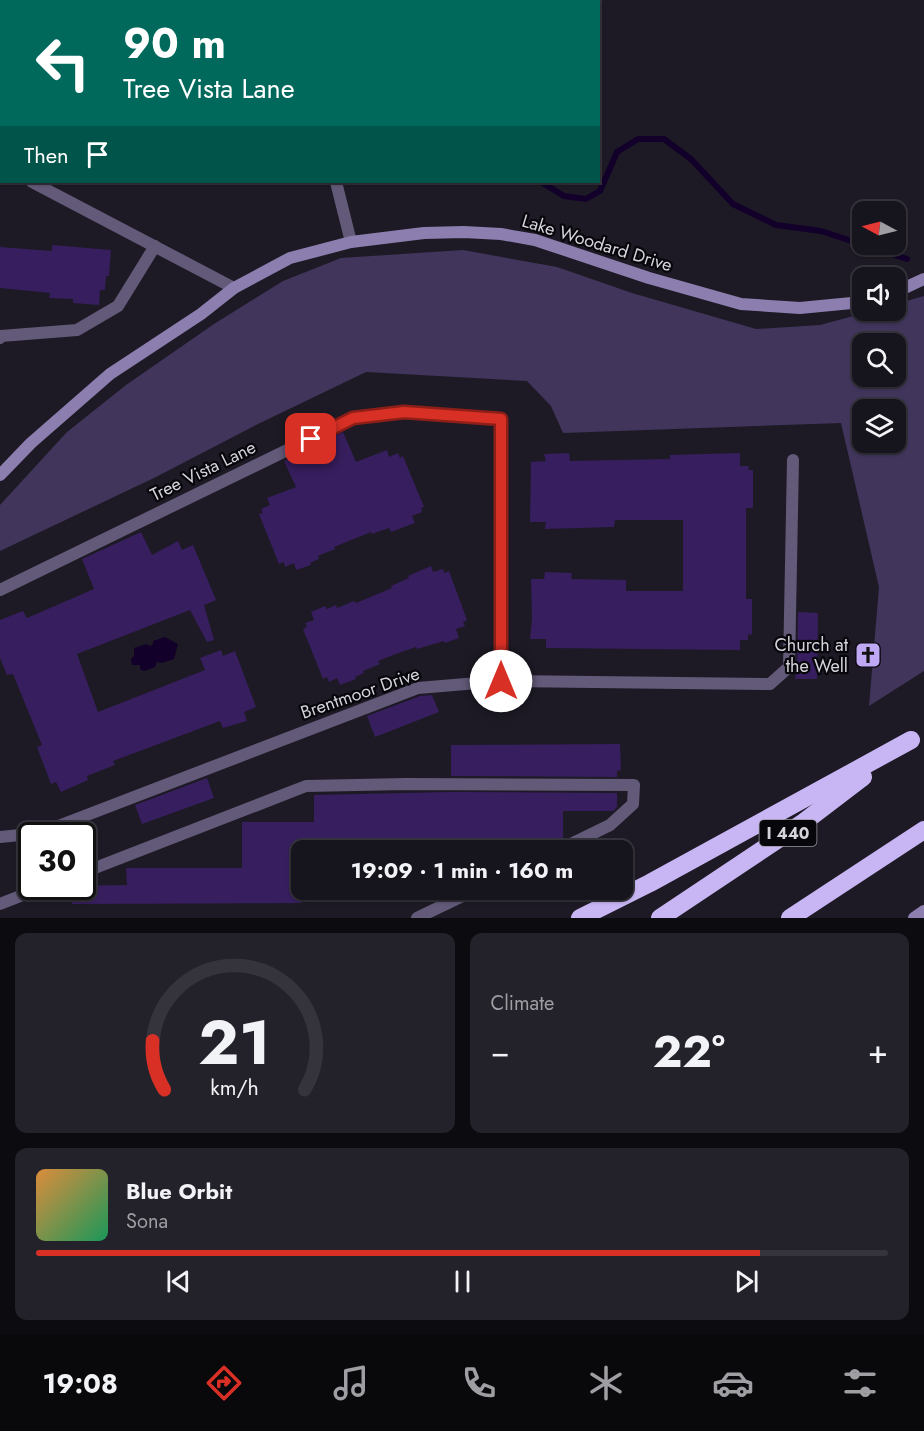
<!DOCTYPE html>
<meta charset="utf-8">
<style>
body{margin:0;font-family:Jost,sans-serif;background:#232129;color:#f1f3f6;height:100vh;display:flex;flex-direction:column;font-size:22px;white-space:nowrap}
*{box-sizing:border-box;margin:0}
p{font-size:20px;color:#9e9ea3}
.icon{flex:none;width:33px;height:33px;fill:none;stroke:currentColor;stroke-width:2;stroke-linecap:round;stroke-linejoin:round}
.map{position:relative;height:918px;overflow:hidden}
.details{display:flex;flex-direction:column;gap:15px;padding:15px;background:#0c0b0f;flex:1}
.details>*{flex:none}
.hud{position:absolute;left:0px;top:0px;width:600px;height:183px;box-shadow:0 2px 4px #0004,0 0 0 2px #35333b;background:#00695c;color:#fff;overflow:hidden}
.needle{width:39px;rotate:277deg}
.tools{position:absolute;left:852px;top:201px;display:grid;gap:12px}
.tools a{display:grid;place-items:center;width:54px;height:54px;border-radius:12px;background:#16141c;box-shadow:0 2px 4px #0004,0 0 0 2px #35333b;font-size:30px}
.speed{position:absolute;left:18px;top:822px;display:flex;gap:12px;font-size:30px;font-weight:700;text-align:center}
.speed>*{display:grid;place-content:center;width:78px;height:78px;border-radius:50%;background:#16141c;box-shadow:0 2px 4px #0004,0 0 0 2px #35333b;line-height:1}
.speed .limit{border:3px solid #111;border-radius:9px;background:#fff;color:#111}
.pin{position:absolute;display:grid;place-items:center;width:51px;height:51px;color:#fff;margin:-26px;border-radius:12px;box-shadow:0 3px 9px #0006}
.me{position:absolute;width:66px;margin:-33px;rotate:0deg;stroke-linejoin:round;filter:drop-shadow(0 0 4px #0008)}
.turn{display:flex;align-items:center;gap:21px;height:126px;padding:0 24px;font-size:27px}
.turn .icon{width:78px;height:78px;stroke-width:2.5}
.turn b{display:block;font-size:42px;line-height:51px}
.then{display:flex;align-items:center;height:57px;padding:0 24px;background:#0003;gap:12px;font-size:22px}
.big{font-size:45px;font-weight:700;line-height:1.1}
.details .widget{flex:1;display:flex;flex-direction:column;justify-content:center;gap:9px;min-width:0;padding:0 21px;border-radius:12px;background:#232129}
.details .dial{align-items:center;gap:0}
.dial svg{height:156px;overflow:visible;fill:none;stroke:#35333b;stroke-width:7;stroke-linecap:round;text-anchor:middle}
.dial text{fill:#f1f3f6;stroke:none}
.song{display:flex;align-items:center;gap:18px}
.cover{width:72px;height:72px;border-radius:9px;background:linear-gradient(135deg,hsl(30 70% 55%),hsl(150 70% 35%))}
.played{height:6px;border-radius:3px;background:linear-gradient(90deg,#d93025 85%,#35333b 85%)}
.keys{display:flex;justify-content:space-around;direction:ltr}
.heat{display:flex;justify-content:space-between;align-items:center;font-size:33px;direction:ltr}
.details .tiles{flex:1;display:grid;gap:15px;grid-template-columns:1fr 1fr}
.widget:last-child{grid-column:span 2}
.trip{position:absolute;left:291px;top:840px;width:342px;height:60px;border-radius:12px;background:#16141c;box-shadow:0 2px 4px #0004,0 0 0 2px #35333b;font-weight:700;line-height:60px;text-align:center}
.tabs{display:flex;height:96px;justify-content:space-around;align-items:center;background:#09080b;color:#9e9ea3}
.tabs .icon{width:42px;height:42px}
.tabs .active{color:#d93025}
.tabs b{font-size:27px;color:#f1f3f6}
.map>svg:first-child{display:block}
</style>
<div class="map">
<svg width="924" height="918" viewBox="0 0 924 918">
<rect width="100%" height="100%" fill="#1d1a25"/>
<path fill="#41355c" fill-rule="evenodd" d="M463,250L557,267L632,293L756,329L820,325L872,311L896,310V304L924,296V671L869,706L879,587L841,423L563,433L551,406L527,381L366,372L256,425L156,477L0,551V505L67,432L126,385L214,324L283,281L341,258ZM862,344H896V376H862ZM862,410H896V442H862Z"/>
<path fill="#12002b" d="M165,637L178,644L174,659L162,663L157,662L155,667L144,671L140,669V665H132L131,659L134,656V648L146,644L150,646L153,644V641Z"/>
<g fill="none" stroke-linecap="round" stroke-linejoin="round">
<g stroke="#12002b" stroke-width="6">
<path d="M281,0L288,2"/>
<path d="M541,182L564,196L586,199L600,191L617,152L638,139H664L691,159L733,204L776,225L821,231L907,259"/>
</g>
</g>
<g fill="#371e5e">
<path d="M52,245L111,250L109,276H106L105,290H100L99,305L73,303V299L49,298L50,293L0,288V247L52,251Z"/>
<path d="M343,432L356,462L387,450L389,457L398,453L400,458L403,456L424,507L421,508L422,512L412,516L415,523L391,532L389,528L372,534L371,532L334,547L335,549L318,556L319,559L310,563L311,565L296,570L294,563L285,567L284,562L279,564L259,514L263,513L261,509L270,505L267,498L296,487L284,461Z"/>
<path d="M569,453L570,461L670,459V455L740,453V466H749L748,470H753V508H746V599H752V634L748,635V640H740V650L546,648V639H530L532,619L531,579H544L545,572L572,573L571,579L626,580V591H683V520H615L614,527L545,529L546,522H530L531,462L546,461L544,454Z"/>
<path d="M141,532L152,555L178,541L182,550L193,545L216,600L204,605L214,640L207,642L190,610L77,654L98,712L205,670L200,658L221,650L223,656L235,651L256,707L244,712L247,721L223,728L220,721L113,761L115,765L87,776L88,780L61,792L56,782L51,784L37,747L42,745L13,674L7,675L0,658V620L23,611L27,618L94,589L82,559Z"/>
<path d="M431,566L433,572L443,569L444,573L449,571L467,620L463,622L465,626L456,629L459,638L445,643L444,641L417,649L416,647L396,654L378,661L380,664L363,671L364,673L355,677L356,679L340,685L337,678L329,682L327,677L323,679L303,629L307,627L305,623L314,620L311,612L325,606L327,609L336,605L337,608L354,601L356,603L392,588L391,586L409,578L408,576Z"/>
<path d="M798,612L818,613L817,679H795L797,667Z"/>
<path d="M432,695L439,712L375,737L367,716L420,696Z"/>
<path d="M620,744L621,770L617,771V777L451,776V745Z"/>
<path d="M207,778L214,798L142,824L135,805Z"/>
<path d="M451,792L617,793V807L613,811H563V838L302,839V903L72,904V886L127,885L126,868H242V822H314V795Z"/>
</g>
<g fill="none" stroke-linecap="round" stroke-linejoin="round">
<g stroke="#635a79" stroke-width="12">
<path d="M0,119L2,120"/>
<path d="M32,182L234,288"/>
<path d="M0,338L1,336L77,330L118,306L155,246"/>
<path d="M82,873L306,786L406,784L634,785L633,804L610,825L563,848L518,849L516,850"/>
<path d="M0,904L46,886"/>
<path d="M417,918L475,890"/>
</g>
<g stroke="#635a79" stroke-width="12">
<path d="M338,0V2"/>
<path d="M336,182L351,242"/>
<path d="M0,590L353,418L404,412L501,419V681"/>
<path d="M0,837L40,833L418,688L501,681L770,684L789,667L793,460"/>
</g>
<g stroke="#8c7eaf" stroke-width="12">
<path d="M896,292L924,279"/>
<path d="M0,475L31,443L110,374L201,314L234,288L290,258L351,242L424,233L464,232L501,234L535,240L649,278L741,304L800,308L862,302"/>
<path d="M914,918L924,911"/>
</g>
<g stroke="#c8b6f4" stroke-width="18">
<path d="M580,918L650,883L911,740"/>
<path d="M660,918L804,822L863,777"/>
<path d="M790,918L924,830"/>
</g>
</g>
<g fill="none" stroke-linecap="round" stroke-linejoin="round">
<g stroke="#8d1f18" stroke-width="15">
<path id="route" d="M311,439L353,418L404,412L501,419V681"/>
</g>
<use href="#route" stroke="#d93025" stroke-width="10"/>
</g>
<defs>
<g id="church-square" transform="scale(1.35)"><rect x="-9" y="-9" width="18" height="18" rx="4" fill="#bfa9f4" stroke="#07060a"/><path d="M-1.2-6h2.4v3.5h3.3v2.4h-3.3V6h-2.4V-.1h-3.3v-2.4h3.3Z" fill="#111"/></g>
</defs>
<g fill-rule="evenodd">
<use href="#church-square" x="868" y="655"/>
</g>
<g text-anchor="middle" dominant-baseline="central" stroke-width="4.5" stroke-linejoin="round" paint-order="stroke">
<rect fill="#07060a" stroke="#97969c" stroke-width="1.5" x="759.5" y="820" width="57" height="26" rx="4.5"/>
<g font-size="16" font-weight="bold" fill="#d5d3db">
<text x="788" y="833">I 440</text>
</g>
<g font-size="18" fill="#d5d3db" stroke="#07060a">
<text transform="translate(597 243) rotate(17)">Lake Woodard Drive</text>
<text transform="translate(203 471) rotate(-26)">Tree Vista Lane</text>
<text transform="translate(360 693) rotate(-19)">Brentmoor Drive</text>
</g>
<g font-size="18" fill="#d5d3db" stroke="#07060a" text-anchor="end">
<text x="848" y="645">Church at<tspan x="848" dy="21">the Well</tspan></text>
</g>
</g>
</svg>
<div class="tools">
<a><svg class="needle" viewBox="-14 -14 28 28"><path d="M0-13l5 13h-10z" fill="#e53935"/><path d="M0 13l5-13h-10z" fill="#9e9ea3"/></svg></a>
<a><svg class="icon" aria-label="sound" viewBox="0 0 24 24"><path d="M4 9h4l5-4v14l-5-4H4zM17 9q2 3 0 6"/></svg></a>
<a><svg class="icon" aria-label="search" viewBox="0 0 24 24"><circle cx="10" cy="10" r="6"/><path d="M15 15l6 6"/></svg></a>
<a><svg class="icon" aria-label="layers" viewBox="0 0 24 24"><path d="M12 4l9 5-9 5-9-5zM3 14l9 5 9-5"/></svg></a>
</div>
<div class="speed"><div class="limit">30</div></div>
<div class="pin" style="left:311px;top:439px;background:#d93025"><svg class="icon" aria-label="arrive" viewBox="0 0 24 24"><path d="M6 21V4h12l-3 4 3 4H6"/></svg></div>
<svg class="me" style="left:501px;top:681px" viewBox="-20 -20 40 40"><circle r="19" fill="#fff"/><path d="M0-13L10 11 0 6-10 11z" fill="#d93025"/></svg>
<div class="trip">19:09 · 1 min · 160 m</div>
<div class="hud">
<div class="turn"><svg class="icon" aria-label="left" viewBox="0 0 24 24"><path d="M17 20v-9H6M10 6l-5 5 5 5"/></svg><div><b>90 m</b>Tree Vista Lane</div></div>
<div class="then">Then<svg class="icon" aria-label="arrive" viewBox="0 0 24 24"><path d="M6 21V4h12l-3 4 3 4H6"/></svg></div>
</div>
</div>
<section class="details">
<div class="tiles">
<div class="widget dial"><svg viewBox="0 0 100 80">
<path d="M14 69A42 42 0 1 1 86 69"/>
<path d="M14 69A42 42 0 0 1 8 44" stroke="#d93025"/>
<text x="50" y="56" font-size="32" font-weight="700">21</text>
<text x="50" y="72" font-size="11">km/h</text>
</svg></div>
<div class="widget"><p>Climate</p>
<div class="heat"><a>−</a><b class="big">22°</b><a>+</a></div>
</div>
<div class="widget">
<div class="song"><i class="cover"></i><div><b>Blue Orbit</b><p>Sona</p></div></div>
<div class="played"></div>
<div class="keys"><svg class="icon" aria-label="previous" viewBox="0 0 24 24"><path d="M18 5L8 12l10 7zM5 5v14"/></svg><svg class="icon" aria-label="pause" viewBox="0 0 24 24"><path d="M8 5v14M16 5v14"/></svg><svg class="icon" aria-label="next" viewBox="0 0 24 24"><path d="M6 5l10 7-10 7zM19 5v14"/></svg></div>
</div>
</div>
</section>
<nav class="tabs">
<b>19:08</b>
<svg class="icon active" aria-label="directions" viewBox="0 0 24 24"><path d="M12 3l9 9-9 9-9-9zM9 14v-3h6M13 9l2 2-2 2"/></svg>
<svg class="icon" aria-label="music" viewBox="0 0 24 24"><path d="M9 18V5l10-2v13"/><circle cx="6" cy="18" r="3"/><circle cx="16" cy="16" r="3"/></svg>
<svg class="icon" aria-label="phone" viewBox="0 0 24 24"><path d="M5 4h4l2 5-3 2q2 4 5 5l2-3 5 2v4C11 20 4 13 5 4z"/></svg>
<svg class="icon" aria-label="climate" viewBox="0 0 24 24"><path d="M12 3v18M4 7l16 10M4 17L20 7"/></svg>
<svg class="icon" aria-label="car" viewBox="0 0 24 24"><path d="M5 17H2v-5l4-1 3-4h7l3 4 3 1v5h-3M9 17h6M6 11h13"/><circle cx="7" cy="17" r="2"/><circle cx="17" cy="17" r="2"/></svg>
<svg class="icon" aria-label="filters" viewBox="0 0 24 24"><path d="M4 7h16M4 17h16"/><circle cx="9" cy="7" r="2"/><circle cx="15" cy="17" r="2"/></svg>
</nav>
